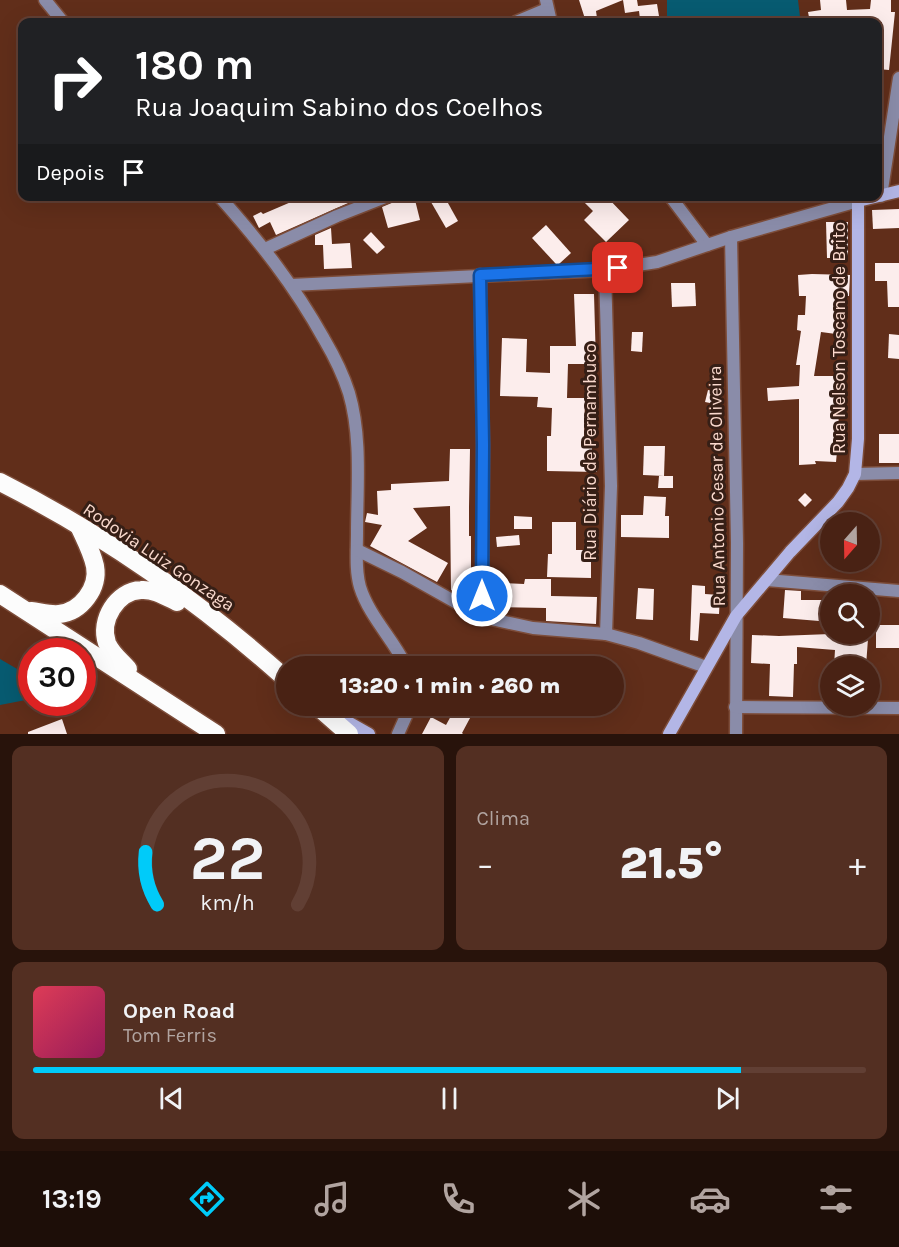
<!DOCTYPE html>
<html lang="pt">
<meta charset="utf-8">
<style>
body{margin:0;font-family:Karla,sans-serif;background:#532f22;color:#f1f3f6;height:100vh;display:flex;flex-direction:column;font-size:22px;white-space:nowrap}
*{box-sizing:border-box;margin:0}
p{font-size:20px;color:#b1a4a0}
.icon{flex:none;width:33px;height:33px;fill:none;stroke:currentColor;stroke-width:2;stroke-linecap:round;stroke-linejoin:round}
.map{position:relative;height:734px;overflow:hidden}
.details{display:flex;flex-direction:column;gap:12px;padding:12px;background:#28130b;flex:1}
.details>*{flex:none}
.hud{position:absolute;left:18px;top:18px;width:864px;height:183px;border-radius:12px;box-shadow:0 6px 24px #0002,0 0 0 2px #613f34;background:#202124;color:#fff;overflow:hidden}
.needle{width:39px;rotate:200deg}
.fabs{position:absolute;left:820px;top:512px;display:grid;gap:12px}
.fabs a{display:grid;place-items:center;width:60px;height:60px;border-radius:50%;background:#492214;box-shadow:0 6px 24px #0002,0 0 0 2px #613f34;font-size:30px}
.speed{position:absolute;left:18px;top:638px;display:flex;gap:12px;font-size:30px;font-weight:700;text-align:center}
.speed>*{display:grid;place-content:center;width:78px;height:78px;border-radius:50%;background:#492214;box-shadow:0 6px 24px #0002,0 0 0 2px #613f34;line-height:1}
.speed .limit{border:9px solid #d22;background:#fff;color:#111}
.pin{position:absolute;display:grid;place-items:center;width:51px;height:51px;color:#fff;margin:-26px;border-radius:12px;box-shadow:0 3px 9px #0006}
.me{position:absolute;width:66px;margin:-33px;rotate:0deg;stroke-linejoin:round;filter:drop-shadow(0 0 4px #0008)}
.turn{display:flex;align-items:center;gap:21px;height:126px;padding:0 18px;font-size:27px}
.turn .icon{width:78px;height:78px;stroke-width:2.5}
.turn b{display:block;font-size:42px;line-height:51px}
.then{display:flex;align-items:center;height:57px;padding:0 18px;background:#0003;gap:12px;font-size:22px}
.big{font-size:45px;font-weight:800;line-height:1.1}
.details .tile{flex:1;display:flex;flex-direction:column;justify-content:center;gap:9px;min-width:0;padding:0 21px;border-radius:12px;background:#532f22}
.details .dial{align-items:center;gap:0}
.dial svg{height:156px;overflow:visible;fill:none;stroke:#613f34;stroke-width:7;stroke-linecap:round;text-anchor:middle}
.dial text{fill:#f1f3f6;stroke:none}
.song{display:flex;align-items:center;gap:18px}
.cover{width:72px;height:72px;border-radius:9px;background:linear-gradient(135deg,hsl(350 70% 55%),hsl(330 70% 35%))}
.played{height:6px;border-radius:3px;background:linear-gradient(90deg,#00cbf9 85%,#613f34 85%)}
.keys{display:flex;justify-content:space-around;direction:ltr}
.heat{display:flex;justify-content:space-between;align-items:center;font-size:33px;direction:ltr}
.details .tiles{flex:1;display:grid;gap:12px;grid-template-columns:1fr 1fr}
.tile:last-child{grid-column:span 2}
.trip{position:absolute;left:276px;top:656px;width:348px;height:60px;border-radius:30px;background:#492214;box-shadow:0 6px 24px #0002,0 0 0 2px #613f34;font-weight:800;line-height:60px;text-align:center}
.dock{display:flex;height:96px;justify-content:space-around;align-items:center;background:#1d0e08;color:#b1a4a0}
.dock .icon{width:42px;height:42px}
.dock .current{color:#00cbf9}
.dock b{font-size:27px;color:#f1f3f6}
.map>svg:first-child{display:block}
</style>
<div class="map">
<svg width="899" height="734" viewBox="0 0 899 734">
<rect width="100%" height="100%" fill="#612e1a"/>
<g fill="#075b71">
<path d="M667,0H798L800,17L803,22H667Z"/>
<path d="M0,659L31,677V699L0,705Z"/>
</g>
<g fill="#fcedec">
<path d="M579,0H623L596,11L597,18L586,22Z"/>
<path d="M623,0H637L638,6L657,4L659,16L640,19L639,11L625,13Z"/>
<path d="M820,0H846L847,10L870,9L871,0H891V12H895L889,70L878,69V46H880L882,22H810L808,12L821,10Z"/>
<path d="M305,196H364L276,235L270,222L259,228L253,216L261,212L263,214Z"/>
<path d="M396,196H414L420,220L388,228L382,207L394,202Z"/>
<path d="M440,196H444L458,221L446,228L431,202Z"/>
<path d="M589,196H606L629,220L606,242L584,220L593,211L584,202Z"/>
<path d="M899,209V228L873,229L872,210Z"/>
<path d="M826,222H848V258H827Z"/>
<path d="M546,225L571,253L559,264H556L532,238Z"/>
<path d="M331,228L332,244L350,243L352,268L324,269L323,245H315V235Z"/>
<path d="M371,232L385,247L377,254L363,240Z"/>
<path d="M875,263H899V307H888L887,281H875Z"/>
<path d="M812,274L850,275L849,296H838L836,334L821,332L814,376H837L839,431L836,462L815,461L816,464L799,465V399L768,401L767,388L799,386L800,365H796L801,331L797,330L798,315H805L806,296H799L798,275Z"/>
<path d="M671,283H695L696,306L672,307Z"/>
<path d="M574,294H594L596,364H568L567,398H585L584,437H592V457H597V472L547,471V436H551L552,408L537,407L538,397L500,396L502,338L527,339L526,372L550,373V346H576Z"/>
<path d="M632,332H643L642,352L631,351Z"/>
<path d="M889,334L899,335V359L888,358Z"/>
<path d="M708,390L723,393L720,405L705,402Z"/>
<rect x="879" y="434" width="20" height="29"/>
<path d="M644,446H665L664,476L643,475Z"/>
<path d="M450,449H470L469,507V536H471V595H459L451,590L450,506L413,508L427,528L408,541L448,563L437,582L370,546L382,525L365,522L367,513L378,515L377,491L391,490V484L449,481Z"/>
<path d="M659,476H673V488H658Z"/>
<path d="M805,493L812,500L805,507L798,500Z"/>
<path d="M644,496L666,497L665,516H669V538L621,537V515H643Z"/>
<path d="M514,516L532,517V529H514Z"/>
<path d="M552,522H576V550H591V578L547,577L548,554H552Z"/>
<path d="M519,535L520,545L497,547L496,537Z"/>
<path d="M525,579H551V596L597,597L596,624L546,621V608L499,607V583L524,584Z"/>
<path d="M692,585L705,586V594L720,595L719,614L700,613L698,641L690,640Z"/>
<path d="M638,588L654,589L653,620L636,619Z"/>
<path d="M785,590L801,591V600H831V622L783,618Z"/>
<rect x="876" y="625" width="23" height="23"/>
<path d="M830,634H835V640L868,639L866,666H834L835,650L797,647V664H794L793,697L769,696L770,664L751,663L752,635L779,636Z"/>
<path d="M457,705H477L462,733L463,734H422L431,717L446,725Z"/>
<path d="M62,719L67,734H28V732Z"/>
</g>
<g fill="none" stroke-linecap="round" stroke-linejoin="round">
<g stroke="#7d4d3a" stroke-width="15">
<g id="street">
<path d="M45,0L63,22"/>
<path d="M546,0L551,22"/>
<path d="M516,22L547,9"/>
<path d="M219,196C260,242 294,285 324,339C334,356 343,374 349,393C362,437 357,488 357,533C357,551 355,570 360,587C369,616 393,639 406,666"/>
<path d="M670,196L707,245"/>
<path d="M881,196L899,78"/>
<path d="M731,237L737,543L736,734"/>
<path d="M265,249L337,216L388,196"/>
<path d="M605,270L611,486L606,634"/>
<path d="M480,275L483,445L482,617"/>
<path d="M291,285L605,270L657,262L731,237L858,201"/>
<path d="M855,474L899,473"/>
<path d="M357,550L402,572L482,617L533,628L606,634L639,643L706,667"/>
<path d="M767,580L899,591"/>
<path d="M735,707L899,708"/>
<path d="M398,734L411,705"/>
</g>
</g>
<g stroke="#7d4d3a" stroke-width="15">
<g id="secondary">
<path d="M339,717L369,734"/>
<path d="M669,734L736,616L790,552L838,502L848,488L855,474L858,439V201L899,191"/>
</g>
</g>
<g stroke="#7d4d3a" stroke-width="21">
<g id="highway">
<path d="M0,482C103,534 200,602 286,679"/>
<path d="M0,594L216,734"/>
<path d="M31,611C40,612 50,615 59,614C81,612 99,588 95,566C92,552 85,539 79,526"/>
<path d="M128,669C121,661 111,653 107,643C99,620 117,591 141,590C154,589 165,596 177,602"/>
<path d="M316,705L349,734"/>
</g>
</g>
<use href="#street" stroke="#8a8ca9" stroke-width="12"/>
<use href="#secondary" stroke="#b3b6e6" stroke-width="12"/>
<use href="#highway" stroke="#fcfcfc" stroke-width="18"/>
</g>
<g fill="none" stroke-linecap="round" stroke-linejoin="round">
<g stroke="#114b97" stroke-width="15">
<path id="route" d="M482,596L483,445L480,275L618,268"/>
</g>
<use href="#route" stroke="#1a73e8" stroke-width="10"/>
</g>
<g text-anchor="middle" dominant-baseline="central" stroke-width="6" stroke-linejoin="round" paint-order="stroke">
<g font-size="18" fill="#fbdace" stroke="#361f16">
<text transform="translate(839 338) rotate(-90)">Rua Nelson Toscano de Brito</text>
<text transform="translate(590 452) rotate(-90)">Rua Diário de Pernambuco</text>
<text transform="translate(717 486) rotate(-91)">Rua Antonio Cesar de Oliveira</text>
<text transform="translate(159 557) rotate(34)">Rodovia Luiz Gonzaga</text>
</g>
</g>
</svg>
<div class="fabs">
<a><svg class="needle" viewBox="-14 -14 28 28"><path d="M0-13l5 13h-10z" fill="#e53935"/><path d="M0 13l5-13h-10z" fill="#b1a4a0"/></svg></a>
<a><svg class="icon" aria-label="search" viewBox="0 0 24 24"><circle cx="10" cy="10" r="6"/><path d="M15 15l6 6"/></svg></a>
<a><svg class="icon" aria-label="layers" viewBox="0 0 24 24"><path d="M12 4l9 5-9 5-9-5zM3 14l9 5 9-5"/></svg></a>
</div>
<div class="speed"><div class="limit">30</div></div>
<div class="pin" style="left:618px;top:268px;background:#d93025"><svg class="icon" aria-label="arrive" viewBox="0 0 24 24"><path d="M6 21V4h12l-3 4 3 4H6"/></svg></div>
<svg class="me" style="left:482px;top:596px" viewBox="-20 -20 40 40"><circle r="17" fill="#1a73e8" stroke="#fff" stroke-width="3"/><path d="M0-11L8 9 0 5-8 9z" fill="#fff"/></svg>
<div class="trip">13:20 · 1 min · 260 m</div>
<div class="hud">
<div class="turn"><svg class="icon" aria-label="right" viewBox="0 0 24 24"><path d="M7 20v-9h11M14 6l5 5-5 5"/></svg><div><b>180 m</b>Rua Joaquim Sabino dos Coelhos</div></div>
<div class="then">Depois<svg class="icon" aria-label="arrive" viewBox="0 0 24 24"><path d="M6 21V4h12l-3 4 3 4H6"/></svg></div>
</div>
</div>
<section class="details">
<div class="tiles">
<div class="tile dial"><svg viewBox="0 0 100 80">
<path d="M14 69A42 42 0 1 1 86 69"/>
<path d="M14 69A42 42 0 0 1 8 42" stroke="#00cbf9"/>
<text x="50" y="56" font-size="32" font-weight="700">22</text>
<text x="50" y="72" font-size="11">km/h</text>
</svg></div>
<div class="tile"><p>Clima</p>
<div class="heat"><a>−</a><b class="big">21.5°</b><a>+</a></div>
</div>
<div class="tile">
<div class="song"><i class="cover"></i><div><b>Open Road</b><p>Tom Ferris</p></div></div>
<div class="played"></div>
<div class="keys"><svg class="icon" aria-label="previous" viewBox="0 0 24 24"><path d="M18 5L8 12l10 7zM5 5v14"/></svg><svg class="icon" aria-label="pause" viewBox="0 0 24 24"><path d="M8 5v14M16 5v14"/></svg><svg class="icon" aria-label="next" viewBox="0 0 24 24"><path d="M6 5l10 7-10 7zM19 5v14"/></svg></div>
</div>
</div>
</section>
<nav class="dock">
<b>13:19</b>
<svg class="icon current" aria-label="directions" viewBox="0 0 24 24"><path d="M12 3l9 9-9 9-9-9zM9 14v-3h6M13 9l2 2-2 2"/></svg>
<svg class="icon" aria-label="music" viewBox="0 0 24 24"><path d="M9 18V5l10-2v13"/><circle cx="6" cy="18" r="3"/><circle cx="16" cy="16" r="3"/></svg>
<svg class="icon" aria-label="phone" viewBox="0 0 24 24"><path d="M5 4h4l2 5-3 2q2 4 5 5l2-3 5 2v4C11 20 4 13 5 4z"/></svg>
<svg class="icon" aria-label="climate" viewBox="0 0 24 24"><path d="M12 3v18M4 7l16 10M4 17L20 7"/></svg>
<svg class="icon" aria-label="car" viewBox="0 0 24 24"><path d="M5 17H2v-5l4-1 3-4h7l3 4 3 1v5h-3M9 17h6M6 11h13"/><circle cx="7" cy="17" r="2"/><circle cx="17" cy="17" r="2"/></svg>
<svg class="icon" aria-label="filters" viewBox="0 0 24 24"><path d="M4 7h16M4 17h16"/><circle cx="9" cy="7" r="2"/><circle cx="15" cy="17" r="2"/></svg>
</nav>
